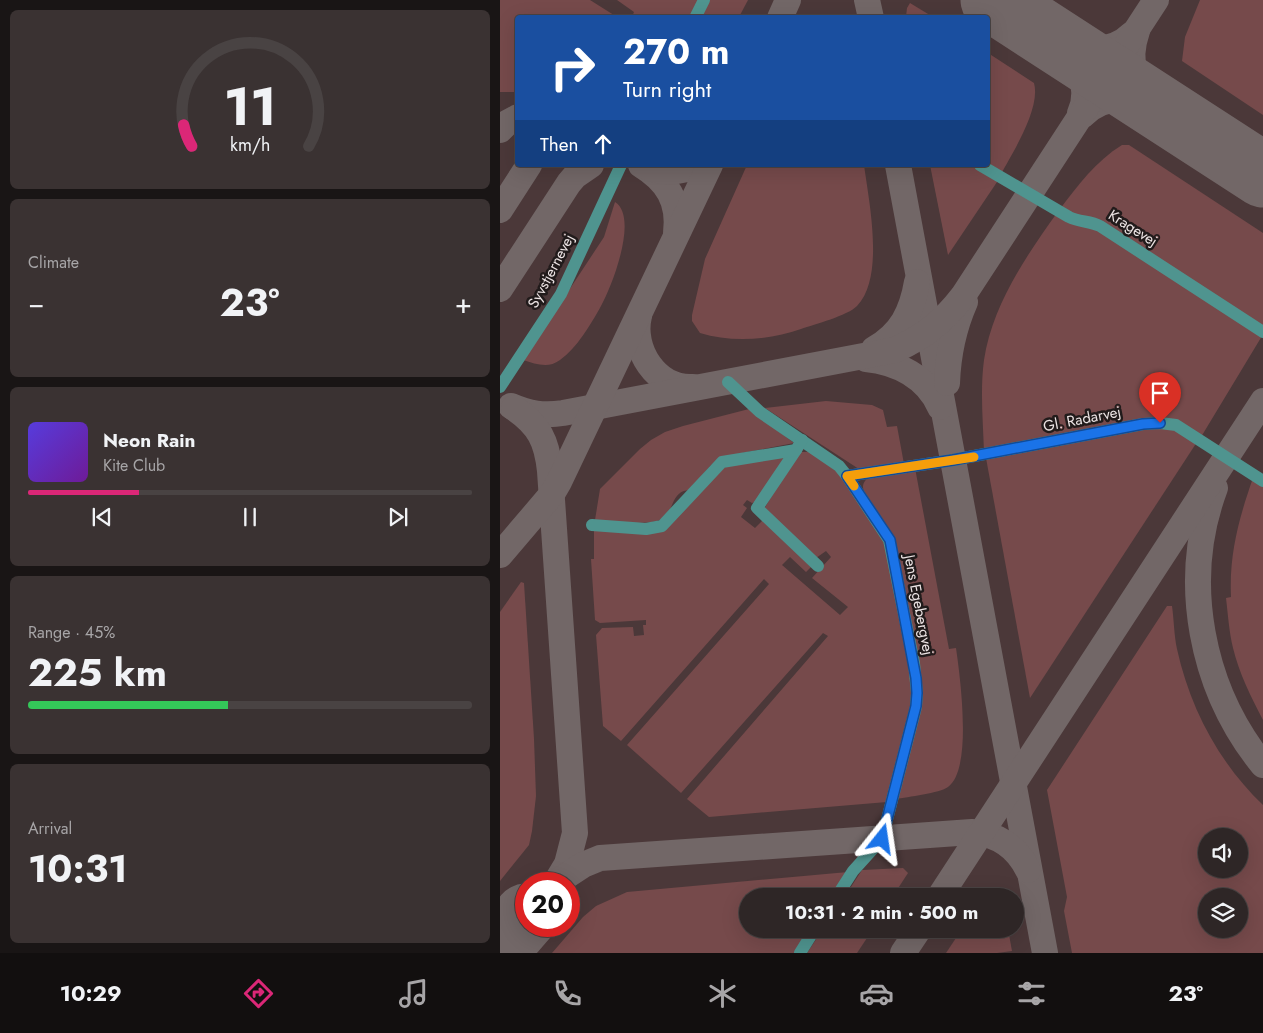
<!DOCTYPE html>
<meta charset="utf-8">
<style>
body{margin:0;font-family:Jost,sans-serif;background:#3a3232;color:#f1f3f6;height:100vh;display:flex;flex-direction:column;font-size:19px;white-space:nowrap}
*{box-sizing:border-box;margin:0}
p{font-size:16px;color:#a7a5a7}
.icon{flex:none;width:28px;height:28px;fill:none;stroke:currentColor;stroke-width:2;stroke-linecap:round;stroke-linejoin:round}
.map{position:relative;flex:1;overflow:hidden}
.sheet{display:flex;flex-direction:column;gap:10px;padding:10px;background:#191515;width:500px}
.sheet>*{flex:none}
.guide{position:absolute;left:15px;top:15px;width:475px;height:152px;border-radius:5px;box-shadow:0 5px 20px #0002,0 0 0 1px #494343;background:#1a4fa0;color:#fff;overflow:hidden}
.tools{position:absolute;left:698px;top:828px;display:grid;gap:10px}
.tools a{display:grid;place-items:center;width:50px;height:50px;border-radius:50%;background:#2e2626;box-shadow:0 5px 20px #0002,0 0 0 1px #494343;font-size:25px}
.speed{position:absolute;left:15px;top:872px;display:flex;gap:10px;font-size:25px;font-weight:700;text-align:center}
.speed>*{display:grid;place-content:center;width:65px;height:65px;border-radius:50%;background:#2e2626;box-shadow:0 5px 20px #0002,0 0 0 1px #494343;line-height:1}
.speed .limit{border:8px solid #d22;background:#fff;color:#111}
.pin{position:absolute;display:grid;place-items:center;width:42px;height:42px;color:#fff;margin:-51px -21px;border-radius:50% 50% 50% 0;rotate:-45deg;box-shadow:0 0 5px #0007}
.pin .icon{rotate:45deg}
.me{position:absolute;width:55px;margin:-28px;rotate:15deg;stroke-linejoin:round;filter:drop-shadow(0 0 4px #0008)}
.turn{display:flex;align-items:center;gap:18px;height:105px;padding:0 25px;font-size:22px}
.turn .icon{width:65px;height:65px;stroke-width:2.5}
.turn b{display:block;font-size:35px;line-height:42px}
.then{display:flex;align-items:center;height:48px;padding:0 25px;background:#0003;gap:10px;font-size:19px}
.big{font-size:38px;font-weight:700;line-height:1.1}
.sheet .card{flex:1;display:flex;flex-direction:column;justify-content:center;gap:8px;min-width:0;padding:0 18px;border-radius:8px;background:#3a3232}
.sheet .dial{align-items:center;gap:0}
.dial svg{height:130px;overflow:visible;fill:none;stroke:#494343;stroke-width:7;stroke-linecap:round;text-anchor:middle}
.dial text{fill:#f1f3f6;stroke:none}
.song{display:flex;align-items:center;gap:15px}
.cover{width:60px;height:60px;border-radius:8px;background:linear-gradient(135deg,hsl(250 70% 55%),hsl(280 70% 35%))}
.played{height:5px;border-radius:2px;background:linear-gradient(90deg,#db2777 25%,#494343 25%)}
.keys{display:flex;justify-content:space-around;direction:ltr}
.heat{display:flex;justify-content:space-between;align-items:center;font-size:28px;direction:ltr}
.charge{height:8px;border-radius:4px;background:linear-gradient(90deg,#34c759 45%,#494343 0)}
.trip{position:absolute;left:239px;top:888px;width:285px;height:50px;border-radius:25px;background:#2e2626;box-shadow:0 5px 20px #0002,0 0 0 1px #494343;font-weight:700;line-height:50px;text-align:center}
.tab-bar{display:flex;height:80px;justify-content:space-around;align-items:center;background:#120f0f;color:#a7a5a7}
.tab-bar .icon{width:35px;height:35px}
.tab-bar .current{color:#db2777}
.tab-bar b{font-size:22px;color:#f1f3f6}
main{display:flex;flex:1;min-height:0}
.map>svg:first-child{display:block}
</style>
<main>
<section class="sheet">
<div class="card dial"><svg viewBox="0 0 100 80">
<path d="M14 69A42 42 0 1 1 86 69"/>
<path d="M14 69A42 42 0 0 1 9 56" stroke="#db2777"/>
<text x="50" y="56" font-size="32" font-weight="700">11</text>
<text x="50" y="72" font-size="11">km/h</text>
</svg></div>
<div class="card"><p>Climate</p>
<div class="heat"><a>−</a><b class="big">23°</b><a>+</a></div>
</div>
<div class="card">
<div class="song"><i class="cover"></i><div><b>Neon Rain</b><p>Kite Club</p></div></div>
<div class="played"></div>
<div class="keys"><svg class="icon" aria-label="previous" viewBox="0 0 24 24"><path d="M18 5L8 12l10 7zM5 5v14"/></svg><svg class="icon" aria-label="pause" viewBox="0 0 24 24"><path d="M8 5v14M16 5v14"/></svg><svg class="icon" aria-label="next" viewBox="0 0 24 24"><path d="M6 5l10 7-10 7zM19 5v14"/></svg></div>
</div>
<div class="card"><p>Range · 45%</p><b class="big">225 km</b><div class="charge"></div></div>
<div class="card"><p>Arrival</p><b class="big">10:31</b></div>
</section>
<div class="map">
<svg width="763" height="953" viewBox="0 0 763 953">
<rect width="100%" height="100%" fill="#3d3232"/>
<path fill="#4b3839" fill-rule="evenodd" d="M0,0H763V953H0ZM18,18H488V165H18ZM706,836H739V869H706ZM26,884H69V926H26ZM248,896H515V929H248ZM706,896H739V929H706Z"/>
<g fill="#764a4b" fill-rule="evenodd">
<path d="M0,0H90L117,17L18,18L17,92H0Z"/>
<path d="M117,0H200L192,18L132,17L134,12Z"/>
<path d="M210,0H248L239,17L201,18Z"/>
<path d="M700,0H763V115L682,61L685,37Z"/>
<path d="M410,3L433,17H406L407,8Z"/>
<path d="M488,53L534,83C541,108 513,152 501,174L488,165Z"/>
<path d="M622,145H629L763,233V329L560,209C578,185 596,161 622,145Z"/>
<path d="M247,165H364C369,202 385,277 357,306C347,316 315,324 301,329C269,340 232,343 200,333L192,321V315L205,259Z"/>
<path d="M430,165H475L499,179L448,255Z"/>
<path d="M115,202C139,217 112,286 101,306C91,324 77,348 60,360C48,369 36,364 23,360L104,237Z"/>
<path d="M557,213L593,226L762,336L701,437L679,423L484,452C483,421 480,390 484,360C492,306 526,256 557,213Z"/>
<path d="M326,401L372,405L383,410L387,427L397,426L404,464L362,471L265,408Z"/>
<path d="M249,409L294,443L222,457C210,463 202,476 193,487C189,491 184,490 180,493C172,499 172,510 166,516C155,528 112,521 95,520L100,489L140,449L151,440L165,432L183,426Z"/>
<path d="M672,427L697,442L530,698L486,458L611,432Z"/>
<path d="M298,452H312L341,475L382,534L412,673L414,696L387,802L209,817L187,799L328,636L323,633L181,793L127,745L269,584L264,579L121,741L103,726L96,635L102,628L133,627L134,636L144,635L143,625H146V620L100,623L95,620L91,559H94V529L158,532L227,465L291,453L258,501L252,503L247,500L243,505L247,508L241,517L255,528L263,520L311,567L306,572L290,557L282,565L340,615L348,607L312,578L331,557L326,551L316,558L264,509Z"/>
<path d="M415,468L449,649L456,648C460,676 473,769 448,787C440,793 407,797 396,799L419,712L394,545L364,493C363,489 362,485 365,481C370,472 404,470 415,468Z"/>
<path d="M753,478L763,485V720C751,697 739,673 733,648C729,631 728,615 726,598L731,597C729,554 739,518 753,478Z"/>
<path d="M21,582L24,583L34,739L36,796L32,831L29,845L0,881V612Z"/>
<path d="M667,606H672C674,620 674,635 677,649C690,708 719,763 763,805V953H572L564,911L567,897L547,790ZM706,836H739V869H706ZM706,896H739V929H706Z"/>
<path d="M403,868L408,873L393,896H345L362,870Z"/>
<path d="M348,872L332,896H248V929H312L296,953H52L83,917L96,906L127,892Z"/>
<path d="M494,887L501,892L502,896H484Z"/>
<path d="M323,929H373L357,953H307Z"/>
<path d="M462,929H508L512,951L497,953H446Z"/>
</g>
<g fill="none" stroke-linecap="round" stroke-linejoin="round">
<g stroke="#726767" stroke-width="26">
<path d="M367,0L371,18"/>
<path d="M280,18L288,0"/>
<path d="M637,31C625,66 637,84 660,109"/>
<path d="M554,40C580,51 610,56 632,34"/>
<path d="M555,40C575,60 593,84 580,113"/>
<path d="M583,115C605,93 633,96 660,109"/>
<path d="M0,130L7,123L18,117"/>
<path d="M141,165C167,181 180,201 176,233"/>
<path d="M398,165L545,953"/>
<path d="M144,166C164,174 179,173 199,165"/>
<path d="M0,210L29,165"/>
<path d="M0,289L69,183L75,176L91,165"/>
<path d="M139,316C131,349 156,389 193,387"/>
<path d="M374,349C401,334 412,312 417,282"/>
<path d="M366,359C397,362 427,377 440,407"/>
<path d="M447,383C448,355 454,327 465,302"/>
<path d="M11,406C29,414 44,416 63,413L395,350C425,336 443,322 463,296L656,0"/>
<path d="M14,408C39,425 47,441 50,471L75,833L67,864L55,884"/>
<path d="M715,488C680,581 701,689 763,765"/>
<path d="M0,555L52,494L59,482L210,165"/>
<path d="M57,882L83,865L100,858L472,832C497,834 517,847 528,870"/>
<path d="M440,896L763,401"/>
<path d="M403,953L419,929"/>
</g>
<g stroke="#726767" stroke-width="65">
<path d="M493,0L763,175"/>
<path d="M0,946L26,916"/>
</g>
<g stroke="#4f948f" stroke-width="12">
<path d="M195,18L204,0"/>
<path d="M480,165L569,217C579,222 590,221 600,226L763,332"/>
<path d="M228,382L260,412L339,466L347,476L453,460L643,424L660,423L676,425L763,481"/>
<path d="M0,387L61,294L121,165"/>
<path d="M296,450L257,508L318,566"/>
<path d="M92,525L146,529L162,526L222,462L296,450L302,440"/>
<path d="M337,896L353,871L382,839L416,707L417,693L414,663L389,540L347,476"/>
<path d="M300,953L315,929"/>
</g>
</g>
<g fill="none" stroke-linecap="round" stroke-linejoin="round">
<g stroke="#114b97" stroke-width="12">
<path id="route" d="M382,839L416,706L417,693L416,678L390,540L347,476L453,460L643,424L660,423"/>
</g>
<use href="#route" stroke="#1a73e8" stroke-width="9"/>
<path stroke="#f59e0b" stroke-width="9" d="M354,486L347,476L474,457"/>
</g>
<g text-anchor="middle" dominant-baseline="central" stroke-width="5" stroke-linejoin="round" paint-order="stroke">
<g font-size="15" fill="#ece4e4" stroke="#211b1b">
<text transform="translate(633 228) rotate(32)">Kragevej</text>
<text transform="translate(51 271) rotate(-62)">Syvstjernevej</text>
<text transform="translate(582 419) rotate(-11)">Gl. Radarvej</text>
<text transform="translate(419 605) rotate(79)">Jens Egebergvej</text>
</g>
</g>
</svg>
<div class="tools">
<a><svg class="icon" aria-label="sound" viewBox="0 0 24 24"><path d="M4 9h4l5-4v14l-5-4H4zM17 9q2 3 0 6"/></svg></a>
<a><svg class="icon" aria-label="layers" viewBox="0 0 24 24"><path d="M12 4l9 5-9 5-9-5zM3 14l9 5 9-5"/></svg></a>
</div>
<div class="speed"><div class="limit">20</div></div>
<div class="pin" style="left:660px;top:423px;background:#d93025"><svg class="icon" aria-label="arrive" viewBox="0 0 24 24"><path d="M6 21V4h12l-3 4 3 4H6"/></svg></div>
<svg class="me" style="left:382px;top:839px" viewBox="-20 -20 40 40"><path d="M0-17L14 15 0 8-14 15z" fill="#1a73e8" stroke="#fff" stroke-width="4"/></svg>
<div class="trip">10:31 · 2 min · 500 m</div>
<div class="guide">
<div class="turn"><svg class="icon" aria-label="right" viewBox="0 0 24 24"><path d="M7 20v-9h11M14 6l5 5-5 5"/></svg><div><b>270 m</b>Turn right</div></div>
<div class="then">Then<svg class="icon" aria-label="ahead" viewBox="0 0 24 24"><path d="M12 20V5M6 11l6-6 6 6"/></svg></div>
</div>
</div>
</main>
<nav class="tab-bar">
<b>10:29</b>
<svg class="icon current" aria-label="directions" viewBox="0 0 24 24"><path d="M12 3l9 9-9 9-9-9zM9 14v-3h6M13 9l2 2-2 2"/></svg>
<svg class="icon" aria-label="music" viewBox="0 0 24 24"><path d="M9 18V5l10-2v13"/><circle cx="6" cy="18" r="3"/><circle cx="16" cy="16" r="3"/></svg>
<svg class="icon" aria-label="phone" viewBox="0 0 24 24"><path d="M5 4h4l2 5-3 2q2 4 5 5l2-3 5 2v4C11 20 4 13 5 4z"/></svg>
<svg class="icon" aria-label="climate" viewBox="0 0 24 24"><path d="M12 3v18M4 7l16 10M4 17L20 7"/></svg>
<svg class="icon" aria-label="car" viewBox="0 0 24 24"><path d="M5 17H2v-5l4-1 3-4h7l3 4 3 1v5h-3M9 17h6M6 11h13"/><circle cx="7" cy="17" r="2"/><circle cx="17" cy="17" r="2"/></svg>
<svg class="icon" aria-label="filters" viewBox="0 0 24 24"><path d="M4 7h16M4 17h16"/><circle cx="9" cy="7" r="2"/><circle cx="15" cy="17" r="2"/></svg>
<b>23°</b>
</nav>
